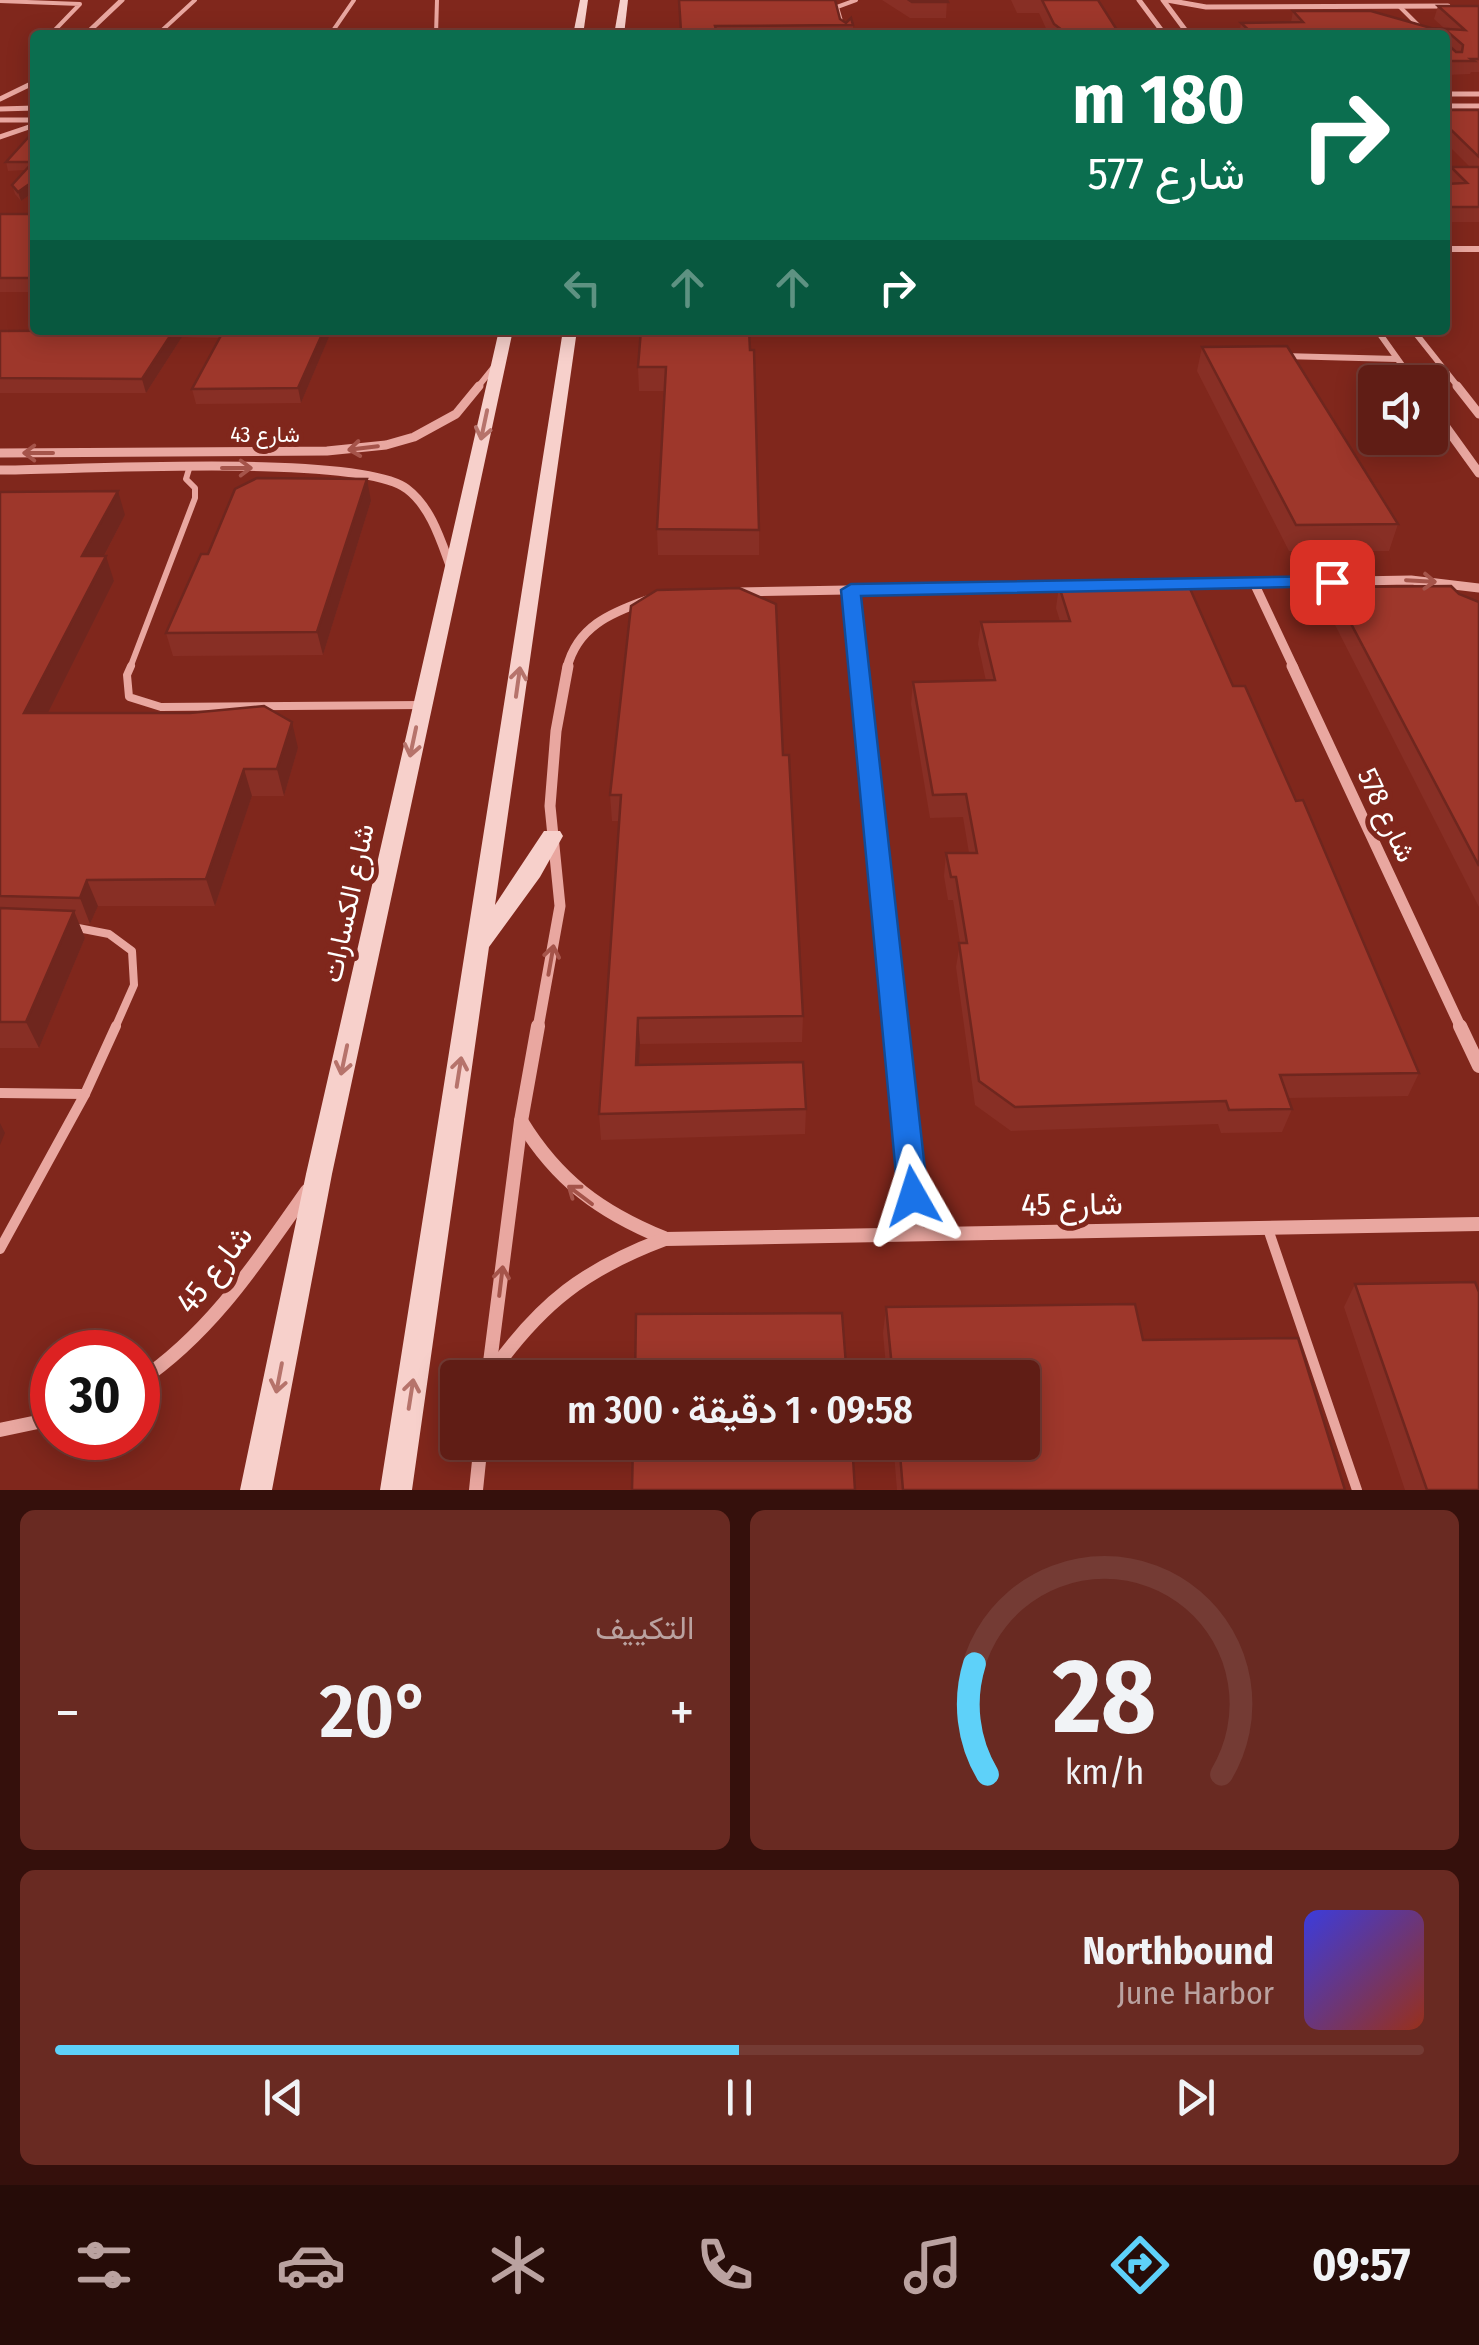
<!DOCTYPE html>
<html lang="ar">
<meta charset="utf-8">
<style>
body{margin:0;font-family:"Fira Sans Condensed",Vazirmatn,sans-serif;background:#692a22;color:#f1f3f6;direction:rtl;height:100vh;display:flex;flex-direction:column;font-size:38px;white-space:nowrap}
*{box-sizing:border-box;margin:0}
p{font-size:32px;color:#baa2a0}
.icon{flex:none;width:55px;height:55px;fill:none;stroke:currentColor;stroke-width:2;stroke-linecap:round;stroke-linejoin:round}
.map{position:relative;height:1490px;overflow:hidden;direction:ltr}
.details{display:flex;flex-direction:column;gap:20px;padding:20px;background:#35100c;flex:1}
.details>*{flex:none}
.top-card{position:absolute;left:30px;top:30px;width:1420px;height:305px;border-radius:10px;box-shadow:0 5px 25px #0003,0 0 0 2px #743b34;direction:rtl;background:#0b6e4f;color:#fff;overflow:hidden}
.tools{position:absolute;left:1358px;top:365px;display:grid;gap:20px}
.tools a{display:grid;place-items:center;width:90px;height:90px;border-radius:10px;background:#601d15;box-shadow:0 5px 25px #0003,0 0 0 2px #743b34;font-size:50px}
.speed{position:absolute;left:30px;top:1330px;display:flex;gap:20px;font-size:50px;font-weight:700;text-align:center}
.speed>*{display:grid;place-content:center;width:130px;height:130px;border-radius:50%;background:#601d15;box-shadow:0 5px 25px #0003,0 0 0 2px #743b34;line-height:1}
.speed .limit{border:15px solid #d22;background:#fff;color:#111}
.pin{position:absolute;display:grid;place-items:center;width:85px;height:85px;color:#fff;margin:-42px;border-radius:20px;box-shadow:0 5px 15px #0006}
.me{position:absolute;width:110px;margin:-55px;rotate:354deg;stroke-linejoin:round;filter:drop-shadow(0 0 8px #0008)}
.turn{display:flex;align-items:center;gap:35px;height:210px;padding:0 40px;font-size:45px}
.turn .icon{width:130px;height:130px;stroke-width:2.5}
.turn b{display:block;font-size:70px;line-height:85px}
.lanes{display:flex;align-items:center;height:95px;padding:0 40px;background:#0003;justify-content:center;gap:50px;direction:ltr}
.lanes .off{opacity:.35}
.big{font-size:75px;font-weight:600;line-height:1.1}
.details .widget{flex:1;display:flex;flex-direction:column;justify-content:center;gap:15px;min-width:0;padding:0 35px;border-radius:15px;background:#692a22}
.details .dial{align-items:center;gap:0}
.dial svg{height:260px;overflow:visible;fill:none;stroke:#743b34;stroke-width:7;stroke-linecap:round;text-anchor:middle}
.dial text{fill:#f1f3f6;stroke:none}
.song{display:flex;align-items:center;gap:30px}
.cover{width:120px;height:120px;border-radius:15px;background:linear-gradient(135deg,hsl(240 70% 55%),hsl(10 70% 35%))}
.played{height:10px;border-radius:5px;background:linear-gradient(90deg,#5ed1f9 50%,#743b34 50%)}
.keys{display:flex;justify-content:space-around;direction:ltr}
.heat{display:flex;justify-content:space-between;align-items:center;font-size:55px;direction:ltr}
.details .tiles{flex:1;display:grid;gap:20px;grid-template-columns:1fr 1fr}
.widget:last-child{grid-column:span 2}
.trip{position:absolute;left:440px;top:1360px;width:600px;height:100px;border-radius:10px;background:#601d15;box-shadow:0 5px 25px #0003,0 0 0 2px #743b34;font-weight:600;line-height:100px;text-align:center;direction:rtl}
.menu{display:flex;height:160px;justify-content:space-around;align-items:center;background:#260c08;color:#baa2a0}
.menu .icon{width:70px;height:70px}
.menu .on{color:#5ed1f9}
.menu b{font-size:45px;color:#f1f3f6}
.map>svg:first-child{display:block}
</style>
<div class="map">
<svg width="1479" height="1490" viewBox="0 0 1479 1490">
<rect width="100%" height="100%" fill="#80271c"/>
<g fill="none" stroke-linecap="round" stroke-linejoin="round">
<g stroke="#e9a7a0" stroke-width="4">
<path d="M0,1L80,4L50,35"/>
<path d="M1399,6L1428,35"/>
<path d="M157,35L195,0"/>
<path d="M330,35L354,0"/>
<path d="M436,35L437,0"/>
<path d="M845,35L837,7L856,0"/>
</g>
<path stroke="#e9a7a0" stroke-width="6" d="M130,668L195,498V488L186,479L189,469"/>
<g stroke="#e9a7a0" stroke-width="8">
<path d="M131,666L127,675L129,697L161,707L422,705"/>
<path d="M73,927L109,934L132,951L134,985L115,1028"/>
</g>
<g stroke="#e9a7a0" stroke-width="10">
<path d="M0,1093L85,1094"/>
<path d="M1268,1229L1357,1490"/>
<path d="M0,1249L85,1094L116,1026"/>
</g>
<g stroke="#e9a7a0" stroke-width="5">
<path d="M1139,0L1165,35"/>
<path d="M1163,0L1189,35"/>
<path d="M1167,0L1206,7L1448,6"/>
<path d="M85,35L122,0"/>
<path d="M1445,94H1479"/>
<path d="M0,99L35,82"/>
<path d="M1445,106H1479"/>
<path d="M0,109L35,108"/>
<path d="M0,120H35"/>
<path d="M0,137L35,125"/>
</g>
<g stroke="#e9a7a0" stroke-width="6">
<path d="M1445,249H1479"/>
<path d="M1377,330L1414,382"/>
<path d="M1413,330L1459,388"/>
<path d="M1283,356L1397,359"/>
<path d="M477,388L497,363"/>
</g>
<g stroke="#e9a7a0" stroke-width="9">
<path d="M1457,386L1479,414"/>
<path d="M1430,405L1479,473"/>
<path d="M0,453L327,451L386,445L414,437L456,414L479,386"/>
<path d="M0,470C73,470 362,453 407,489C431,507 441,541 451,568"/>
<path d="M1254,583L1294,668"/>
<path d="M1178,584L1411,580L1479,588"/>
<path d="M851,590L859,668"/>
<path d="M738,592L1071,586"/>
<path d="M567,668C577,627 610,613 647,600"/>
</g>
<g stroke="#e9a7a0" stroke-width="11">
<path d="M859,666L896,1028"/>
<path d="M1292,666L1461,1028"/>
<path d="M538,1028L560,906L550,806L556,731L568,666"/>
</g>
<g stroke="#e9a7a0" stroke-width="14">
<path d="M896,1026L917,1234"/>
<path d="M1460,1026L1479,1066"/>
<path d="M521,1121C557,1180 600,1212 664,1238"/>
<path d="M492,1372C541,1303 585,1269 665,1239L1479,1224"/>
<path d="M488,1378L521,1121L538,1026"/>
<path d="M138,1382C211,1333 257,1262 307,1191"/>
<path d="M0,1430L52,1419"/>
<path d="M476,1490L481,1442"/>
</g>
<g fill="#f7d0cb" fill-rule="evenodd">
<path d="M580,0H588L583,35H573Z"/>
<path d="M620,0H628L624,35H614Z"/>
<path d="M499,330H513L332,1174L272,1490H240L306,1174Z"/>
<path d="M563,330H577L495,905L544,831H560L563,836L540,877L489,947L412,1490H380Z"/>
</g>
</g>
<g fill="#882f25">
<path d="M679,0L836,3L840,19L853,25V35H681Z"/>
<path d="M882,0H947L946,18H910Z"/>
<path d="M1011,0H1098L1117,30L1116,35H1049L1039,13H1017Z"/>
<path d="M1438,6H1479V72H1471L1470,74L1445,75V35H1239L1241,23L1291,22L1293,11L1445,29L1434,19Z"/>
<path d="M1445,110H1479V222H1445V184H1448L1446,182L1451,167H1470L1445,142Z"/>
<path d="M35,130V191L21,201L15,194L12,185L25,170L8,171L6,162Z"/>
<rect x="0" y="214" width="35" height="78"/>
<path d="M65,330H332L301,403L196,404L192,389L220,338L182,337L146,393H0V331Z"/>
<path d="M749,330L759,530V555H658L657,529L665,391H639L638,367Z"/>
<path d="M1202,347L1398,524L1389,551H1289L1197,371Z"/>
<path d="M0,492L125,515L104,556L114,581L48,713L298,748L284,796H252L215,906H98L90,924H79L85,938L39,1048H0Z"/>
<path d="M371,501L323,655L173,656L166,633L208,554Z"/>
<path d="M1059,586L1233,686L1296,801L1419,1073L1408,1096L1288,1098L1292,1109L1282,1132L1221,1133L1218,1124L1011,1131L975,1105L956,967L960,943L953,900H948L944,876L946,853H969L963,817L930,818L911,704L913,682L986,681L978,644L981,622L1060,621L1056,608Z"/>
<path d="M1348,587L1459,594L1479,602V907L1332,619L1338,599L1345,597Z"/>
<path d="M783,755L803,1016L802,1042L640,1044L639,1065L806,1109L805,1134L601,1140L599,1114L619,821H612L610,795Z"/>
<path d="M1355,1284L1479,1490H1405L1344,1307Z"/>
<path d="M886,1307L1143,1340L1345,1490H897L893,1442H1022V1378H887L883,1333Z"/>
</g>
<g fill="#6f261e">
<path d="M35,180V191L21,201L18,192Z"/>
<path d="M174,330H180L182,337L146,393L142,379Z"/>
<path d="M324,330H332L301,403L298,388Z"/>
<path d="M367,479L371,501L323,655L317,632Z"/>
<path d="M118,491L125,515L91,581L82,556Z"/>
<path d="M106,556L114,581L35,739L24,713Z"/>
<path d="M292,722L298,748L284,796L277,769Z"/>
<path d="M244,769L252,796L215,906L206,879Z"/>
<path d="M87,880L98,906L90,924L80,898Z"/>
<path d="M74,911L85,938L39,1048L26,1022Z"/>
<path d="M638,1018L640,1044L638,1091L636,1065Z"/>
<path d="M0,1123L5,1133L0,1145Z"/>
</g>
<g fill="#9e372b" stroke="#6f261e" stroke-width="2.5">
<path d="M679,0H835L840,19L846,23L851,18L853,25L715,26L717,33L681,31Z"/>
<path d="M909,0H947L948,2H912Z"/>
<path d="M1042,0H1098L1117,30H1062L1054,24Z"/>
<path d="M1438,6H1479V59H1471L1474,61H1445V42L1456,52H1462L1463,45L1448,32L1445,39V35H1254L1241,23L1303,22L1293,11H1371L1431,28L1465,30Z"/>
<path d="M1445,110H1479V157L1445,124Z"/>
<path d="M35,130V180L18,192L12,185L33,162H6Z"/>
<path d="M1451,167H1479V207H1445V184L1467,183Z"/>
<rect x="0" y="214" width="35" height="64"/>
<path d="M174,330L142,379L0,378V331Z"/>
<path d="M224,330H324L298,388L192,389Z"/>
<path d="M641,330H749L750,350H754L759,530L657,529L666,367H638Z"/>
<path d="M1287,346L1398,524L1296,525L1202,347Z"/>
<path d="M257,478L367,479L317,632L166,633L201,554H208L235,489Z"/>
<path d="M118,491L82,556H106L24,713H190L264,706L292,722L277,769H244L206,879L87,880L80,898L0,896V492Z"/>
<path d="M1188,584L1233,686H1245L1296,801L1303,800L1419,1073L1280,1075L1292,1109L1229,1110L1226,1101L1015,1107L979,1081L959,943H967L956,877H951L946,853H977L966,794L933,795L913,682L995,680L981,622L1070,621L1059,586Z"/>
<path d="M1451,586L1459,594L1479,602V866L1338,599L1350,596L1348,587Z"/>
<path d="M739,588L776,604L783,755H789L803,1016L638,1018L636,1065L803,1062L806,1109L599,1114L621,795H610L631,606L657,590Z"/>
<path d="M0,908L74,911L26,1022H0Z"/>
<path d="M1475,1282L1479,1292V1490H1427L1355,1284Z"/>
<path d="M1135,1304L1143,1340L1298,1338L1345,1490H903L899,1442H1022V1378H893L886,1307Z"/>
<path d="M842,1313L847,1378H635L636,1314Z"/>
<path d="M633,1442H852L855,1490H632Z"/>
</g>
<defs><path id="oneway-shaft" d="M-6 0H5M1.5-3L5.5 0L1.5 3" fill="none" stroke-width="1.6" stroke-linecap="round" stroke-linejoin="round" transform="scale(2.5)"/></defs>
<g stroke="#b6736b">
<use href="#oneway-shaft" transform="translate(484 425) rotate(102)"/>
<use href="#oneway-shaft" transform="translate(518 682) rotate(-82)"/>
<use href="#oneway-shaft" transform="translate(413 742) rotate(102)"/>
<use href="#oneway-shaft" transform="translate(344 1060) rotate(102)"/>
<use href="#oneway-shaft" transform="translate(459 1072) rotate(-81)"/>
<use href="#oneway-shaft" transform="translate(279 1378) rotate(101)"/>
<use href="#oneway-shaft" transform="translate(411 1394) rotate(-81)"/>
</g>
<g stroke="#a5544a">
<use href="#oneway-shaft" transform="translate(363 448) rotate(173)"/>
<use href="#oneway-shaft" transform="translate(38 453) rotate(180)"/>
<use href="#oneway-shaft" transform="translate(237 468)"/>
<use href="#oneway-shaft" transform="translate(1421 581) rotate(3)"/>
<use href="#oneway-shaft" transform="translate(551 960) rotate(-80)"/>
<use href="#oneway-shaft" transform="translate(580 1195) rotate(-143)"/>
<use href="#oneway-shaft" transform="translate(501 1281) rotate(-83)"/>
</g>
<path fill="#1a73e8" stroke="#114b97" stroke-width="2.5" d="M1332,576L1342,582L1340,586L861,596L928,1196L924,1205L913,1209L902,1205L898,1196L841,590L851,584Z"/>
<g text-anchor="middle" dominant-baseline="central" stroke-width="10" stroke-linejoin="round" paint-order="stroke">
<g font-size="22" fill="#fff" stroke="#80271c">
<text x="265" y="434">شارع 43</text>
</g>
<g font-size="28" fill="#fff" stroke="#80271c">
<text transform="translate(1387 815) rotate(65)">شارع 578</text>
<text transform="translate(348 903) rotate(-78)">شارع الكسارات</text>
</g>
<g font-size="32" fill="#fff" stroke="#80271c">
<text transform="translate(1072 1204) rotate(-1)">شارع 45</text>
<text transform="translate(214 1269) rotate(-52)">شارع 45</text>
</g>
</g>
</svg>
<div class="tools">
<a><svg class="icon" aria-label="sound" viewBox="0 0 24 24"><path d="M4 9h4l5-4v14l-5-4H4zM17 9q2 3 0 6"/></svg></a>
</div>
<div class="speed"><div class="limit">30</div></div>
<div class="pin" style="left:1332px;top:582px;background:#d93025"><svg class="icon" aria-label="arrive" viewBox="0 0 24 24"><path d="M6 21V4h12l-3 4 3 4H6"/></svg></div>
<svg class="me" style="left:913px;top:1196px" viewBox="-20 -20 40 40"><path d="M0-17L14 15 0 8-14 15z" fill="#1a73e8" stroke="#fff" stroke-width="4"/></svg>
<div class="trip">09:58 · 1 دقيقة · 300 m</div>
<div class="top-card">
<div class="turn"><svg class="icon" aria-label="right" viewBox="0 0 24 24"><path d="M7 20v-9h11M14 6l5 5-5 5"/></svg><div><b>180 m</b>شارع 577</div></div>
<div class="lanes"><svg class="icon off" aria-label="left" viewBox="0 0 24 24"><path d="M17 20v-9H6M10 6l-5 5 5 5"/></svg><svg class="icon off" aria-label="ahead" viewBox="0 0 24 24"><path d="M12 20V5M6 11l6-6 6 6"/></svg><svg class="icon off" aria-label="ahead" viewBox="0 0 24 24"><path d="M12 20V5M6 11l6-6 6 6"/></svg><svg class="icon" aria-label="right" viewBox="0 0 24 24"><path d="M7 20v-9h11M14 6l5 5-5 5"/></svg></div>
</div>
</div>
<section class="details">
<div class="tiles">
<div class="widget dial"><svg viewBox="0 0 100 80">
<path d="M14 69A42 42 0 1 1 86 69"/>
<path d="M14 69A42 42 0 0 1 10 35" stroke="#5ed1f9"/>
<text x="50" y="56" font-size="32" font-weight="700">28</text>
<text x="50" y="72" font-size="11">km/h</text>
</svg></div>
<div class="widget"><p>التكييف</p>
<div class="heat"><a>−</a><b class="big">20°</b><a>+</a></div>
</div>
<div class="widget">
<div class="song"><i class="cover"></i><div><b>Northbound</b><p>June Harbor</p></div></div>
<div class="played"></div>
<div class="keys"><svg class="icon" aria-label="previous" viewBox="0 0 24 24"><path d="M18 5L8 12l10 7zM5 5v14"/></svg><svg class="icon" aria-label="pause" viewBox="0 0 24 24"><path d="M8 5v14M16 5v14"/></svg><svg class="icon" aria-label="next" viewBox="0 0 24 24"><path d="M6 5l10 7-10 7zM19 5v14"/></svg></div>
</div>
</div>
</section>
<nav class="menu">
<b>09:57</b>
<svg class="icon on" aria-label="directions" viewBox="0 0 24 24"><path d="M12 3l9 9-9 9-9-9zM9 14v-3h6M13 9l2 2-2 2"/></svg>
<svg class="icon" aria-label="music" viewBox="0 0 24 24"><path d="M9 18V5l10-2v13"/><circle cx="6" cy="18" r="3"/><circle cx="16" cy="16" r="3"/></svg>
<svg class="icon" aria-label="phone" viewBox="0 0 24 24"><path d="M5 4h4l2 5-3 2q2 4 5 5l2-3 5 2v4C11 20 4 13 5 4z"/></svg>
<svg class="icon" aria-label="climate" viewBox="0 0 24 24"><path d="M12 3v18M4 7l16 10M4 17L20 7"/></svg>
<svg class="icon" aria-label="car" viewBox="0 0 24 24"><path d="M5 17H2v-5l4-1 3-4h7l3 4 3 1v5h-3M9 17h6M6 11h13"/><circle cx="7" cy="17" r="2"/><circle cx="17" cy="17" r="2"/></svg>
<svg class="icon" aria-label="filters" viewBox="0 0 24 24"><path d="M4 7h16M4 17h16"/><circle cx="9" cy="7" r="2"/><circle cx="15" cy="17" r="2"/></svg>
</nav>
